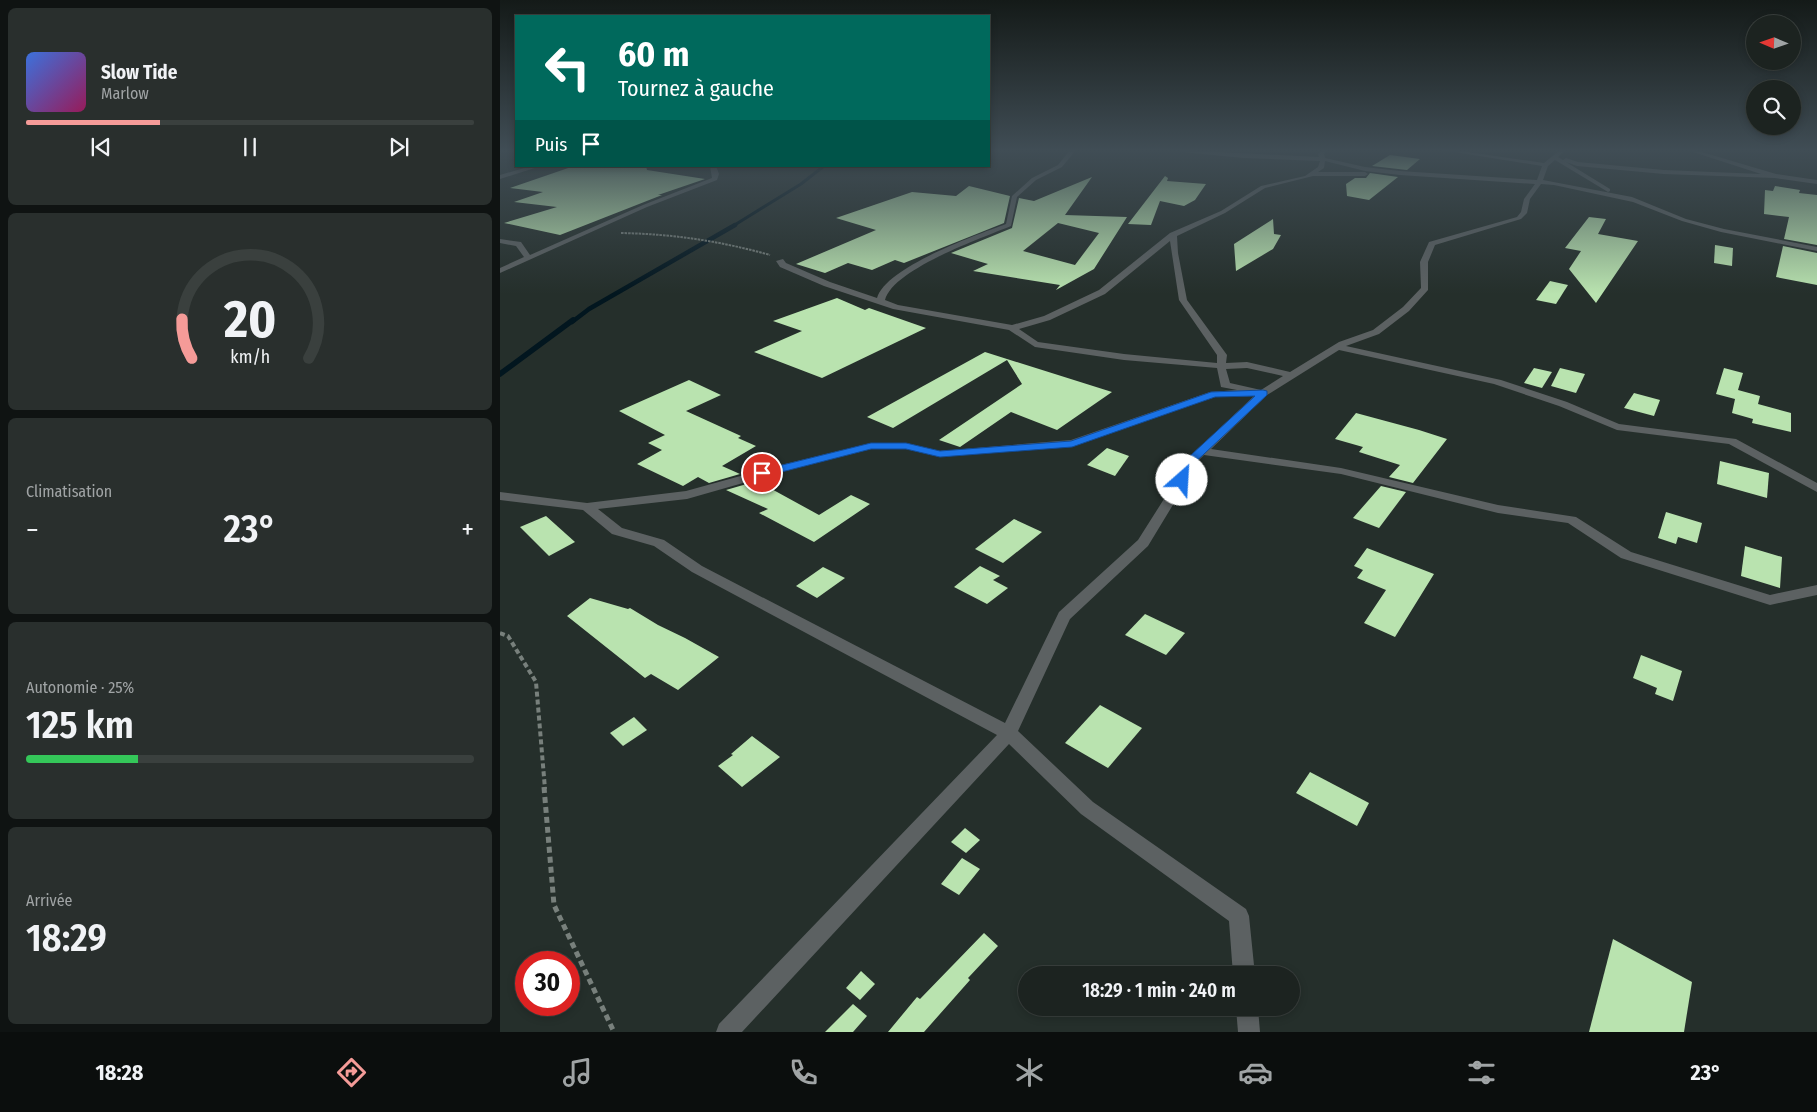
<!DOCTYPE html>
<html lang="fr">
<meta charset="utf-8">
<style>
body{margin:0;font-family:"Fira Sans Condensed",sans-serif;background:#292f2d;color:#f1f3f6;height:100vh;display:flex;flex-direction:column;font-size:19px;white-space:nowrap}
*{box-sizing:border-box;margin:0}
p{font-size:16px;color:#a0a4a5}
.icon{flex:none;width:28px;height:28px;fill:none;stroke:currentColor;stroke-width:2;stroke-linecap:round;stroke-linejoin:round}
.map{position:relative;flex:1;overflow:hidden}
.sheet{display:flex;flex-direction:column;gap:8px;padding:8px;background:#0f1312;width:500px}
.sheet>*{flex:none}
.hud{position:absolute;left:15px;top:15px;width:475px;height:152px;border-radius:0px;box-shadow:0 2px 8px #0003,0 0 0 1px #3a403e;background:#00695c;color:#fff;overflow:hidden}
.needle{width:32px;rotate:272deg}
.controls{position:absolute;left:1246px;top:15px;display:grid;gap:10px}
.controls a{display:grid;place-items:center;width:55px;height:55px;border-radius:50%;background:#1c2320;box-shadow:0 2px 8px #0003,0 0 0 1px #3a403e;font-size:25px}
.speed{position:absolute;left:15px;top:951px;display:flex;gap:10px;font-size:25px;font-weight:700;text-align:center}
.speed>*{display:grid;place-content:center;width:65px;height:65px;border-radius:50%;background:#1c2320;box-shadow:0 2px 8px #0003,0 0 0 1px #3a403e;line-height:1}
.speed .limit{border:8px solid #d22;background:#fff;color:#111}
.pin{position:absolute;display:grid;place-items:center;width:42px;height:42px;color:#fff;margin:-21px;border:2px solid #fff;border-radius:50%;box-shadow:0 1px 5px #0007}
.me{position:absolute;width:55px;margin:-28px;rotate:26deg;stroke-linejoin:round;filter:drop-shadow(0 0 4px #0008)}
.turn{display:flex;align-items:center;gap:18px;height:105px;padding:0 20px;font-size:22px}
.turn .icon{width:65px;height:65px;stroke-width:2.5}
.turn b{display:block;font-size:35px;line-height:42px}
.then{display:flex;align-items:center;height:48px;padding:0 20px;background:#0003;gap:10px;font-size:19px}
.big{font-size:38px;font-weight:600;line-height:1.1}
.sheet .card{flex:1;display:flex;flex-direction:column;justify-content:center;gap:8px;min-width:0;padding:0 18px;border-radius:8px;background:#292f2d}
.sheet .dial{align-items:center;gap:0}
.dial svg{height:130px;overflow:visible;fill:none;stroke:#3a403e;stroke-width:7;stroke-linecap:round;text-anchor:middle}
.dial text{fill:#f1f3f6;stroke:none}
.song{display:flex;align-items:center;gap:15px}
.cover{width:60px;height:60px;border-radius:8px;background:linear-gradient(135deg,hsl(220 70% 55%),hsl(330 70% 35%))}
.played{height:5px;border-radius:2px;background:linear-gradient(90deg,#f59b98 30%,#3a403e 30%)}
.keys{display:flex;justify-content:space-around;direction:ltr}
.heat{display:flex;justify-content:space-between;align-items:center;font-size:28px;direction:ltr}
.charge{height:8px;border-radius:4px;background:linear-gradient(90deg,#34c759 25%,#3a403e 0)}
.trip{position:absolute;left:518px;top:966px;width:282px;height:50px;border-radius:25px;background:#1c2320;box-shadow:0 2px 8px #0003,0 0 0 1px #3a403e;font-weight:600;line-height:50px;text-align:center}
.tab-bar{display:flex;height:80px;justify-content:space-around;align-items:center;background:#0b0e0d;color:#a0a4a5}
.tab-bar .icon{width:35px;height:35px}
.tab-bar .active{color:#f59b98}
.tab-bar b{font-size:22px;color:#f1f3f6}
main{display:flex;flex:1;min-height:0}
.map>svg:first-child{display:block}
</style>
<main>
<section class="sheet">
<div class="card">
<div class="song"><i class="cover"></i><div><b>Slow Tide</b><p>Marlow</p></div></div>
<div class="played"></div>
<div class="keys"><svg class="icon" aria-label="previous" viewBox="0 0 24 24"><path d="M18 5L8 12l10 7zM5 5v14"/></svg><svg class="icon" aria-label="pause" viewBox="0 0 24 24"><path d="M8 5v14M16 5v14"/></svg><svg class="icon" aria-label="next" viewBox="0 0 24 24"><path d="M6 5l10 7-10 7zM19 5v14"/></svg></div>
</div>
<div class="card dial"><svg viewBox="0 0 100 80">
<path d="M14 69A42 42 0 1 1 86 69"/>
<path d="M14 69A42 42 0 0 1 8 45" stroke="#f59b98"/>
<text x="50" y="56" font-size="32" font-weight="700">20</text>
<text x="50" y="72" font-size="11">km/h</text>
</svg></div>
<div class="card"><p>Climatisation</p>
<div class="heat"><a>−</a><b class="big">23°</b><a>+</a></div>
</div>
<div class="card"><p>Autonomie · 25%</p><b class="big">125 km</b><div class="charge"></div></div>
<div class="card"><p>Arrivée</p><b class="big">18:29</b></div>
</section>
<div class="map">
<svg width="1317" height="1032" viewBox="0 0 1317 1032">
<rect width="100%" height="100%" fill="#252f2b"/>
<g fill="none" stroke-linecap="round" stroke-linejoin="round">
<path stroke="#02161f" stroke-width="3" d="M233,226L301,184L324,166"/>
<path stroke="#02161f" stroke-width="4.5" d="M72,322L89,309L235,225"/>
<path stroke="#02161f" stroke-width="5.5" d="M0,374L73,320"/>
</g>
<g fill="#b9e3af" fill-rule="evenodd">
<path d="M890,155L920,159L907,170L872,166Z"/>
<path d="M74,166H146L147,170L205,179L158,195H162L60,235L4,223L57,207L14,202L43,192L10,188Z"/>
<path d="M870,173L898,177L869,200L847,196L846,184L855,178H866Z"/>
<path d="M665,176L668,178L667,181L706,184L695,200L684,206L660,201L651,225L628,224Z"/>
<path d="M592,177L565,215L627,217L594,269L556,290L560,285L473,271L488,264L451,253L512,228L519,198L534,201ZM558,223L599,233L575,265L523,251Z"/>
<path d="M469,186L510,196L504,223L404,263L395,260L372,270L348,263L325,273L296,264L376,230L336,218L412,192L456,196Z"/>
<path d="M1275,186L1300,190L1299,193L1317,195V245L1284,239L1289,217L1264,214L1265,190L1273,191Z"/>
<path d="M1089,217L1106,219L1098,234L1138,241L1096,303L1069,269L1081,251L1065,248Z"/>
<path d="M773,219L774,234L781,235L773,249L736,271L734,244Z"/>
<path d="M1215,245L1233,248L1232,266L1214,263Z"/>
<path d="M1283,246L1317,253V285L1276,277Z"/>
<path d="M1050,281L1068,285L1056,304L1036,300Z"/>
<path d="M337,298L365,310L369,308L426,328L322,378L254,352L302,331L273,321Z"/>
<path d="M485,352L612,392L557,430L511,412L460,447L439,440L522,384L507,360L393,428L367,417Z"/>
<path d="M1034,368L1052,372L1042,388L1024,383Z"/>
<path d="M1060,368L1085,374L1076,393L1051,386Z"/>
<path d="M1224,368L1243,373L1238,390L1260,396L1258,404L1291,413V432L1252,423L1253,419L1232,413L1235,399L1216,394Z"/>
<path d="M189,380L221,395L186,411L241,436L238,438L256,446L222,466L240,474L209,483L198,477L183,486L137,464L162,450L148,443L165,435L119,411Z"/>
<path d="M1134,393L1160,400L1154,416L1124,408Z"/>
<path d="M856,413L919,430L947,439L913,483L889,477L900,465L859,452L863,447L835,439Z"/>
<path d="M607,448L629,456L615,476L587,465Z"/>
<path d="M1220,461L1269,473L1267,498L1217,484Z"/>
<path d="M257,481L319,515L351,495L370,504L314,542L259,513L268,509L226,490Z"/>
<path d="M881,486L906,492L879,528L853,518Z"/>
<path d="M1166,512L1202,523L1197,543L1178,537L1176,544L1158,538Z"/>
<path d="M46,516L75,542L49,556L20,527Z"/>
<path d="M514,519L542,532L503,563L475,549Z"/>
<path d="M1245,546L1282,557L1280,588L1241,576Z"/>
<path d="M867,548L934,574L895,637L864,623L886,590L857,578L863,570L854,566Z"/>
<path d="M480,566L500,576L493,580L508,588L487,604L454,587Z"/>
<path d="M323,567L345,578L317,598L296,586Z"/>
<path d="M90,598L128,609L130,608L158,625L185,638L219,657L178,690L151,674L145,678L67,616Z"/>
<path d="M645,614L685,633L666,655L625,635Z"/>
<path d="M1141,655L1182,671L1173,701L1155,694L1157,688L1133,678Z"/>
<path d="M600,705L642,728L608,768L565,743Z"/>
<path d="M134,717L147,730L123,746L110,733Z"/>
<path d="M252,736L280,757L242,787L218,766L233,755L231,754Z"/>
<path d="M810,772L869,803L857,826L796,793Z"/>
<path d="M465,828L480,840L466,853L451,842Z"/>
<path d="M462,858L480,869L459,895L441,884Z"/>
<path d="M484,933L498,946L468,978L470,980L424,1032H388L417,997L420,999Z"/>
<path d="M1113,939L1192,982L1184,1032H1089Z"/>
<path d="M361,971L375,984L360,1000L346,988Z"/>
<path d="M353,1004L367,1016L353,1032H325Z"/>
</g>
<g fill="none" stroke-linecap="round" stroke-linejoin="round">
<path stroke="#78807c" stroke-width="2" stroke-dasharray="2.5 1" stroke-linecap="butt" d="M121,233C173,234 220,241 270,255"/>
<path stroke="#78807c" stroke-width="4" stroke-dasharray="5 3" stroke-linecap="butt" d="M0,633L8,636L36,682L45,789"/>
<path stroke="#78807c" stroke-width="5" stroke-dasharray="6 4" stroke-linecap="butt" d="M44,787L54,905L114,1032"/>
<g fill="#5c6162" fill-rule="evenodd">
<path d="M570,150H576L562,167L536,180L517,197L511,226C482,238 393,269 385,300L398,305L512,325L544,316L599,290L670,233L721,211L761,186L805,176L818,167L820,161L744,158L682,152L680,150L819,157L818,154L822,150H827L824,154L825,158L865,167L900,171L1037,180L1042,166L942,150H954L1044,163L1060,150H1065L1058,157L1063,160L1066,158L1078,162L1164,170L1261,174L1187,150H1195L1276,174L1317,180V184L1275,178L1164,174L1077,166L1066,162L1110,189V191L1108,192L1055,160L1048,166L1043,180L1132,197L1186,219L1224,229L1317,247V251L1221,232L1182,221L1133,202L1054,185L1041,184L1030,199L1027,213L1021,219L935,245L928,262V290L909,311L879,334L846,346L1001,380L1067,402L1119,424L1236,439L1317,483V492L1229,444L1117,430L1059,406L994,384L839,350L767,395L711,449L841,468L998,505L1076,517L1131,552L1270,595L1317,585V595L1270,605L1121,558L1068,523L998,513L841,474L704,455L689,470L688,480L648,546L570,619L518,731L593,802L746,909L749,916L755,975H733L729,921L581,814L509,744L242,1032H216L219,1024L497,735L192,572L154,546L112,534L83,510L0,500V492L87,503L186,491L277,466L371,443H406L440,451L571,440L710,392L737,390L721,387L717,368L624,360L535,347L509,330L393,309L324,286L280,267L276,261L283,259L286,263L330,282L377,298C386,267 476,235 506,224L512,196L532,178L558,165ZM825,161L865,171L900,175L1035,184L1024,199L1021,212L1017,217L929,242L920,262L921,288L903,307L873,330L839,342L790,372L747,362L726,363L727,355L687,300L678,253L677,236L725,213L765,188L813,176H865L868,174L865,172H818L824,168ZM670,241L679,300L717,355V363L624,354L538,342L519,329L550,320L605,294ZM747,368L783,376L761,390L730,383L726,369ZM754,396L679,467L676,480L638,540L559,612L505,723L202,566L164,540L122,528L98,509L187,499L285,471L371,449H406L440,457L572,446L715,397Z"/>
<path d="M31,166H41L0,179V175Z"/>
<path d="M210,166H216L219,174L217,180L147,207L0,273V268L24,257L16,246L0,243V239L21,242L30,255L143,205L212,178Z"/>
<path d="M736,1008H758L760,1032H738Z"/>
</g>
</g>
<linearGradient id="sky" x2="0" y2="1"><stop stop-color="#141a18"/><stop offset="0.51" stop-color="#404d55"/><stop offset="1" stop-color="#404d55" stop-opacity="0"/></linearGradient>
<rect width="1317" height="294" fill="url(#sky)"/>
<path fill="#1a73e8" stroke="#114b97" d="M763,390L767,391V395L688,469L687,480L682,483L676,480L679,466L755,396L715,397L572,447L440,457L406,449H371L262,477L256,473L258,471L371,443H406L440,451L571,441L711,392Z"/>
</svg>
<div class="controls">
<a><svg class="needle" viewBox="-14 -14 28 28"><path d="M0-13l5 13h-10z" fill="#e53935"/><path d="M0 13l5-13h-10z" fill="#a0a4a5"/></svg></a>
<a><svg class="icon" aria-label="search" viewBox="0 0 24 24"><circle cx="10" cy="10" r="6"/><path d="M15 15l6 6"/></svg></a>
</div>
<div class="speed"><div class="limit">30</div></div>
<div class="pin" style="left:262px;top:473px;background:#d93025"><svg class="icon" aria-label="arrive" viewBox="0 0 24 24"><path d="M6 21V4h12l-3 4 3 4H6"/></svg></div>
<svg class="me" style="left:682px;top:480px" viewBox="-20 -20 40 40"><circle r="19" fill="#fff"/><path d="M0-13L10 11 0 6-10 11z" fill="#1a73e8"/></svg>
<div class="trip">18:29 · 1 min · 240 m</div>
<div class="hud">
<div class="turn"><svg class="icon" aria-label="left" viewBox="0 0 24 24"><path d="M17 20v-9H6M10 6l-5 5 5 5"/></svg><div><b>60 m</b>Tournez à gauche</div></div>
<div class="then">Puis<svg class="icon" aria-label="arrive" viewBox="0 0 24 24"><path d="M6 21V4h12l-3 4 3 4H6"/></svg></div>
</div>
</div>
</main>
<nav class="tab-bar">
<b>18:28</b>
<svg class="icon active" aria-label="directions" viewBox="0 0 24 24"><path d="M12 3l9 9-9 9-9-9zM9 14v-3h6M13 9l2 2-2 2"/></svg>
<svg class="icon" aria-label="music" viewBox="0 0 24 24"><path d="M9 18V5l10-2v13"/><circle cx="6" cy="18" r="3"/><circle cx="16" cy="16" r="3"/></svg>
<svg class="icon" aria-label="phone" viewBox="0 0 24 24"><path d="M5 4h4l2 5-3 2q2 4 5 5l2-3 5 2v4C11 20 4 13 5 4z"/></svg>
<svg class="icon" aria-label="climate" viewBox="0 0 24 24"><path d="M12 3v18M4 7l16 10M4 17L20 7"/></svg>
<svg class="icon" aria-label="car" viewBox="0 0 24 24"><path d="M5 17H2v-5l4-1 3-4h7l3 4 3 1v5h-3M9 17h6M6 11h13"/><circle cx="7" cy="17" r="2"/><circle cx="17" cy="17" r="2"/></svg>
<svg class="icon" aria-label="filters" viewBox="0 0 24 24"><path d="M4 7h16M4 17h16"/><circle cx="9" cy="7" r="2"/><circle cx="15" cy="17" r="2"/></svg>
<b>23°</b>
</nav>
